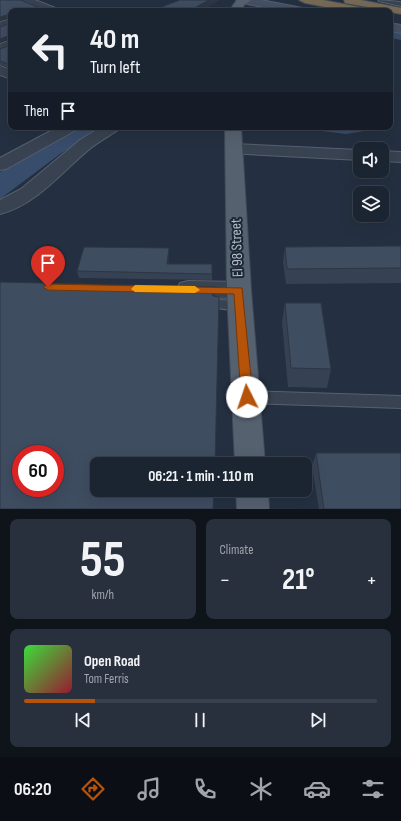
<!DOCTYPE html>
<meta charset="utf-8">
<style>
body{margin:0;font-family:"Sofia Sans Condensed",sans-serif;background:#28303d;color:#f1f3f6;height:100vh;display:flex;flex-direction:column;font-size:15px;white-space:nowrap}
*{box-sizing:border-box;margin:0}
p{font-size:13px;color:#a0a4ab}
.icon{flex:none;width:22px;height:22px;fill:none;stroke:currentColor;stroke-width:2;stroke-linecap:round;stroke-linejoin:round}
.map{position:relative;height:509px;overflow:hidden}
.details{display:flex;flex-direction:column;gap:10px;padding:10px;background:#0f141b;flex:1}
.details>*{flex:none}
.hud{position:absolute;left:8px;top:8px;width:385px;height:122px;border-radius:8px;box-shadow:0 4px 16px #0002,0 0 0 1px #39414d;background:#1b2431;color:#f1f3f6;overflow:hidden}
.tools{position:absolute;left:353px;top:142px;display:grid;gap:8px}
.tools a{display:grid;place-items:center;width:36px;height:36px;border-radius:8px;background:#1b2431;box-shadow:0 4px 16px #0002,0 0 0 1px #39414d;font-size:20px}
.speed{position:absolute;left:12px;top:445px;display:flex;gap:8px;font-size:20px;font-weight:700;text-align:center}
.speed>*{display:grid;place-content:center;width:52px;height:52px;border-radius:50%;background:#1b2431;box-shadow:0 4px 16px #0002,0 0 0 1px #39414d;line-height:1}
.speed .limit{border:6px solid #d22;background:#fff;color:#111}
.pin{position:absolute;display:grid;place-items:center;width:34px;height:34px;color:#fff;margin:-41px -17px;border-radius:50% 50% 50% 0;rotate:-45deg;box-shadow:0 0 4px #0007}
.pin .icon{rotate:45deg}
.me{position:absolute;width:44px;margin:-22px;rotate:356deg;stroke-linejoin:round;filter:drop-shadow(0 0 3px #0008)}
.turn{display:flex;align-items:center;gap:14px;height:84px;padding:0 16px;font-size:18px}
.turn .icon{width:52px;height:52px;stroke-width:2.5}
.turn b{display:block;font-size:28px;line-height:34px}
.then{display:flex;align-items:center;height:38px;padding:0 16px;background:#0003;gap:8px;font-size:15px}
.big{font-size:30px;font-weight:700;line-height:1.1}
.details .card{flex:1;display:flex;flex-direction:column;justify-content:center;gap:6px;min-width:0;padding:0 14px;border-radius:8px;background:#28303d}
.details .dial{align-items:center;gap:0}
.dial b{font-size:52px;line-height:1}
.song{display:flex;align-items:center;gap:12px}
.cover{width:48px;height:48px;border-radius:6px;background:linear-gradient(135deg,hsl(120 70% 55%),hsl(350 70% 35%))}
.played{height:4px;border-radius:2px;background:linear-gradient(90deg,#b45309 20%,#39414d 20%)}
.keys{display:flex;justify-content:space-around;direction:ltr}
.heat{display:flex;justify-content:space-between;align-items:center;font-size:22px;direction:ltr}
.details .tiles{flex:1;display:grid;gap:10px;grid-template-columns:1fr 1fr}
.card:last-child{grid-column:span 2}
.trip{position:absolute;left:90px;top:457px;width:222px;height:40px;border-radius:8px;background:#1b2431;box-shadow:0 4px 16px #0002,0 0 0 1px #39414d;font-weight:700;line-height:40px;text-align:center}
.menu{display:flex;height:64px;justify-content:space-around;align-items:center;background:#0b0e14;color:#a0a4ab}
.menu .icon{width:28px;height:28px}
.menu .active{color:#b45309}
.menu b{font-size:18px;color:#f1f3f6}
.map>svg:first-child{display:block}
</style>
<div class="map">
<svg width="401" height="509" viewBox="0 0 401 509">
<rect width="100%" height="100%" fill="#243041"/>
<g fill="#384c6b">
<path d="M79,127H102L60,154L0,199V172Z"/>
<path d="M290,127H372L371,130L346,134Z"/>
</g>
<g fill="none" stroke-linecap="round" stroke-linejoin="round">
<path fill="#384c6b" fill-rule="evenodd" d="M390,28H401V40L390,38Z"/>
<g stroke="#56606e" stroke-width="2">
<g id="lane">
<path d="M378,0L401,2V6L379,1Z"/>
<path d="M218,300L244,301L246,304L244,307C236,310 222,310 214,307L212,304L214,301Z"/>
<path d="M247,391L401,396V408L247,403L242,401L240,397L242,393Z"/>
</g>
</g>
<g stroke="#56606e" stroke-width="2">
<g id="street">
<path d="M20,0H35L58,9L60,11H44L21,2Z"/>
<path d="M11,19V26L0,30V22Z"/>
<path d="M11,40V48L0,52V44Z"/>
<path d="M0,66L11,70V79L0,75Z"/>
<path d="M58,127H78L76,130L6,169L0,170V158Z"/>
<path d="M101,127H120L118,130C109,136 100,141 92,147C63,170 37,205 0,214V200L21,189L80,140Z"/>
<path d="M234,144L360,150V160L228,153L226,149L228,145Z"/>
<path d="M382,151L401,152V162L382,161Z"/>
<path d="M188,281L239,282L247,284L250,290L247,296L239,298L188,297L180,295L177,289L180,283Z"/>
</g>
</g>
<g stroke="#56606e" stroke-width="2">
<g id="secondary">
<path d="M236,0H261L302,8L306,9L308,11H283L242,3Z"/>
<path d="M390,23L401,25V33L390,31Z"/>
</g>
</g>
<g stroke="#414b59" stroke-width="2">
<g id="primary">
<path d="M237,0H251L244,5L241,11H229Z"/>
<path d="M225,127H241L251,290L265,464H235L227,290Z"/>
<path d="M236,490H268L269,509H237Z"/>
</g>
</g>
<g stroke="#434d5b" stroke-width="2">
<g id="highway">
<path d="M299,0H323L364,8L368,9L370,11H346L305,3Z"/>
<path d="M344,0H361L401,8V14L390,12V11L345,3Z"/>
</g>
</g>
<use href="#lane" fill="#384250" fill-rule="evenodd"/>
<use href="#street" fill="#384250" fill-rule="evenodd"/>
<use href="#secondary" fill="#465064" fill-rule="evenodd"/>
<use href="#primary" fill="#566170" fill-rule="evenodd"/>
<use href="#highway" fill="#776a55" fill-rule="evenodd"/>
</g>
<g fill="#364253">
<path d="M11,45V68L1,65L0,66V49Z"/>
<path d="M401,246V283L286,284L283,262L285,247Z"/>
<path d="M169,254L168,264H212V280L79,278L77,271Z"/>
<path d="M285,303L331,369L327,388L288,387L282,322Z"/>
<path d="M316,453L401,509H319L312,467Z"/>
</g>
<g fill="#2c3644">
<path d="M209,0H220L201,11H189Z"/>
<path d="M11,14V18L0,21V17Z"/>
<path d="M11,35V39L0,43V39Z"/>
<path d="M169,248V254L168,271L167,264Z"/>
<path d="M216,287L215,299L211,303V291Z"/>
</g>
<g fill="#3f4d61" stroke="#2c3644" fill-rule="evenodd">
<path d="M0,0H20L43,9L55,11H11V14L0,17Z"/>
<path d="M180,0H209L189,11H151Z"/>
<path d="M11,23V35L0,39V27Z"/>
<path d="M11,45V66V65L0,61V49Z"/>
<path d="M401,246V268L287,269L285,247Z"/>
<path d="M84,247L169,248L167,264H212V274L77,271Z"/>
<path d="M0,282L216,287L211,291L213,296L219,297L215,464H97V490H214L213,509H0ZM21,454H55V488H21Z"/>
<path d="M285,303H321L331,369L291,368Z"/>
<path d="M316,453H401V509H324Z"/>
</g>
<path fill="#b45309" stroke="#753606" d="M48,284L242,288L253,397L251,400L247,402L243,400L241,397L234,294L48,290L43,287Z"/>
<path fill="#f59e0b" d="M135,285L195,286L200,290L195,293L135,292L131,289Z"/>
<g text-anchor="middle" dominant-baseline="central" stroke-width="4" stroke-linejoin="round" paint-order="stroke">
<g font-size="15" fill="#b4bdcb" stroke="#1d2735">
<text transform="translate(237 248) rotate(-92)">El 98 Street</text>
</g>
</g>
</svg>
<div class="tools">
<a><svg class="icon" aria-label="sound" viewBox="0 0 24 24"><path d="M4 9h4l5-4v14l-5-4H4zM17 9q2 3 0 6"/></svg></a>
<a><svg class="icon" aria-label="layers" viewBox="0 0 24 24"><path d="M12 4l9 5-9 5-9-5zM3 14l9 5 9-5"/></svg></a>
</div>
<div class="speed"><div class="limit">60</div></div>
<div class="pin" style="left:48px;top:287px;background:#d93025"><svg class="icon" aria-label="arrive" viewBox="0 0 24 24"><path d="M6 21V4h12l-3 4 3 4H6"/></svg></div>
<svg class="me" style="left:247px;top:397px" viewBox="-20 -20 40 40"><circle r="19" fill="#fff"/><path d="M0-13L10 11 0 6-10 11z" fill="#b45309"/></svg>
<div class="trip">06:21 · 1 min · 110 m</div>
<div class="hud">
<div class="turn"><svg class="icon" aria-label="left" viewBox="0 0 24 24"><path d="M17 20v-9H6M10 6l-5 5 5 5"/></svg><div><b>40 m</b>Turn left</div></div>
<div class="then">Then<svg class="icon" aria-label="arrive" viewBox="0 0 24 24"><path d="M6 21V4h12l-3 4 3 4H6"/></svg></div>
</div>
</div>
<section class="details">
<div class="tiles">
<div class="card dial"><b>55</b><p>km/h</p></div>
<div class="card"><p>Climate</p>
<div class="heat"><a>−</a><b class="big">21°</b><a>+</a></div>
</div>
<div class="card">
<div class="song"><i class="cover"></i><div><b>Open Road</b><p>Tom Ferris</p></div></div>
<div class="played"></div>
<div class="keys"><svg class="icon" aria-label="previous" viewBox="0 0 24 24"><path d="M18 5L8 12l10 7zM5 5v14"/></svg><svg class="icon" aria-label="pause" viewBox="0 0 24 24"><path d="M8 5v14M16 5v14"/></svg><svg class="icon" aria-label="next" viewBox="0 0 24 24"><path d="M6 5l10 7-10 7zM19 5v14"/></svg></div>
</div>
</div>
</section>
<nav class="menu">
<b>06:20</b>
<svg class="icon active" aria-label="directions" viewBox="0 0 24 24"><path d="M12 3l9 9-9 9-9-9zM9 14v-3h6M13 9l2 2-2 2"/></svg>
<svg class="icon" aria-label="music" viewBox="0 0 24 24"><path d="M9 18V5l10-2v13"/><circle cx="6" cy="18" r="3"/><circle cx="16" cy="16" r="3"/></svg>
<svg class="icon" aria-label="phone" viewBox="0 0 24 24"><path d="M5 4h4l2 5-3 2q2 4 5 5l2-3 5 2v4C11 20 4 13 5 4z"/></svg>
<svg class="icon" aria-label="climate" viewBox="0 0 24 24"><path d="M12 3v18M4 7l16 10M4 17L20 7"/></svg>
<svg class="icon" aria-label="car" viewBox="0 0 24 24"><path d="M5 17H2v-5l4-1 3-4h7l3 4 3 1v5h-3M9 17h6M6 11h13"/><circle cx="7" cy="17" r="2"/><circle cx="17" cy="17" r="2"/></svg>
<svg class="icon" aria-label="filters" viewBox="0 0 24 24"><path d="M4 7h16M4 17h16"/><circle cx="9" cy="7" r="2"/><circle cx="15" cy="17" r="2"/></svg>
</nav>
